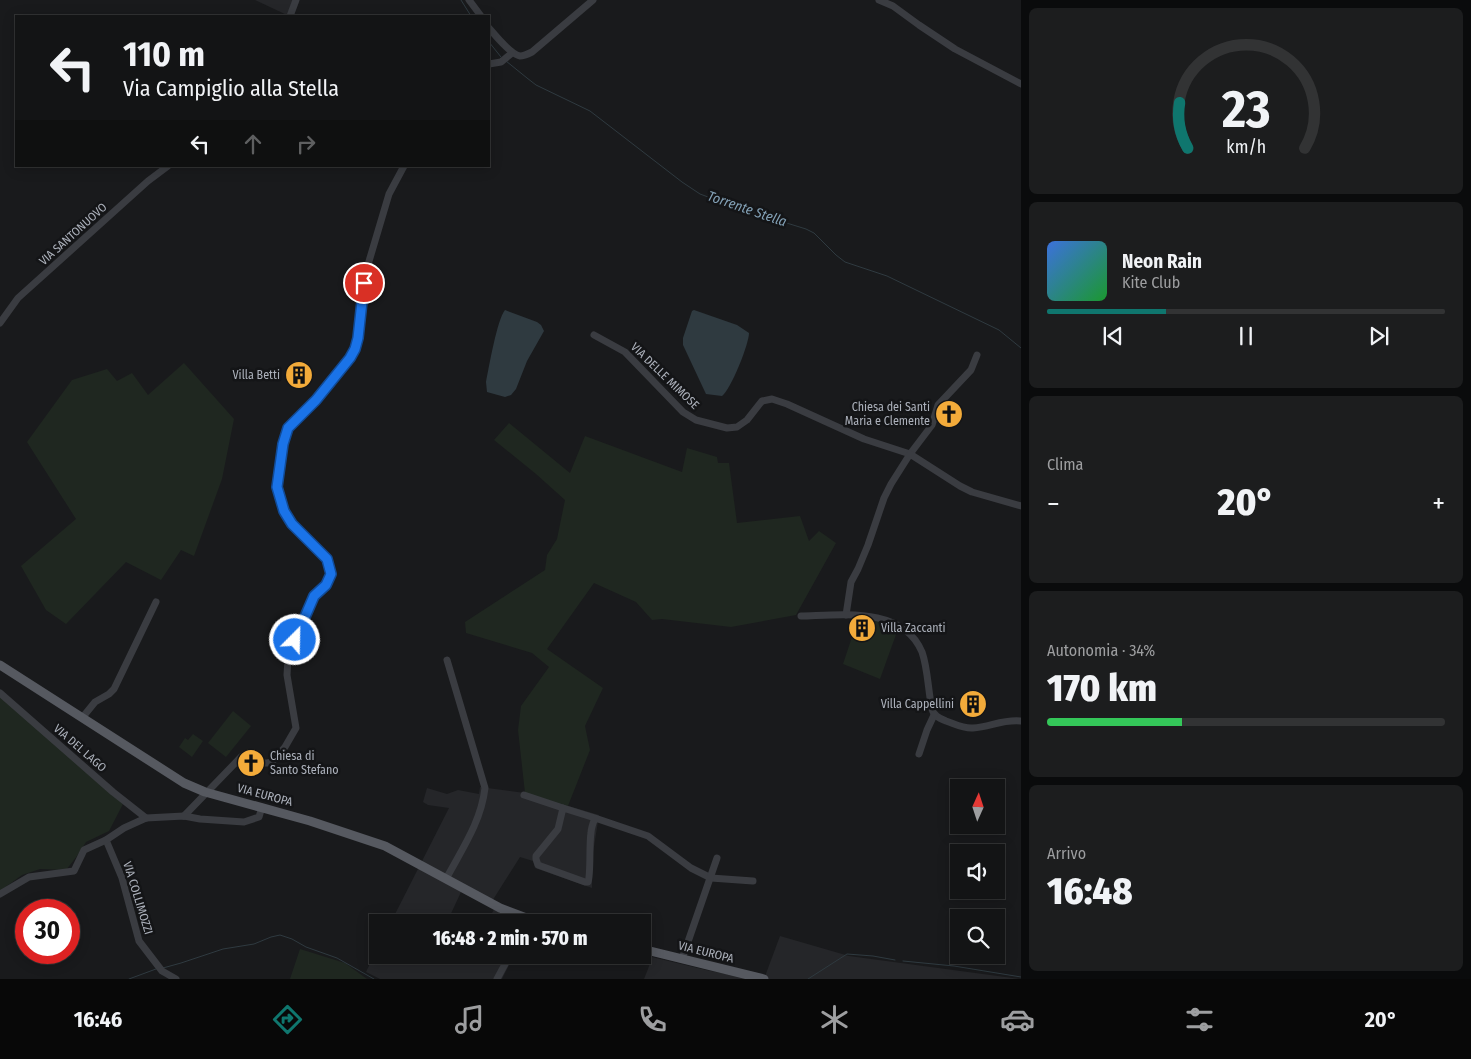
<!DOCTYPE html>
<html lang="it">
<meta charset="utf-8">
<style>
body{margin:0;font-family:"Fira Sans Condensed",sans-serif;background:#1c1d1e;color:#f1f3f6;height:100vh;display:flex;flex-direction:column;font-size:19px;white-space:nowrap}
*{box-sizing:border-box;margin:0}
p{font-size:16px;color:#9d9ea0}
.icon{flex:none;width:28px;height:28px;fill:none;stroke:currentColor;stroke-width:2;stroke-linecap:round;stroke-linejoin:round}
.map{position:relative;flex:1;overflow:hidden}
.side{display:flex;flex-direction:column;gap:8px;padding:8px;background:#0a0b0c;width:450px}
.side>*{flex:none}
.hud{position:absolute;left:15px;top:15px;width:475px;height:152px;border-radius:0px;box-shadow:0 2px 12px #0003,0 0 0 1px #323334;background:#131415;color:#f1f3f6;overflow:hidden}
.needle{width:32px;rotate:3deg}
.fabs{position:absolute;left:950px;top:779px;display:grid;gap:10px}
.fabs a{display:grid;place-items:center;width:55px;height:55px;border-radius:0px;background:#131415;box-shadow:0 2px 12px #0003,0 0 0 1px #323334;font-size:25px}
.speed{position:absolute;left:15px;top:899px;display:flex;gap:10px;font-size:25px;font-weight:700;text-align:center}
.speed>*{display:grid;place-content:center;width:65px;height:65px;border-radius:50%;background:#131415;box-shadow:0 2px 12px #0003,0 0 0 1px #323334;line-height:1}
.speed .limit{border:8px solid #d22;background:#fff;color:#111}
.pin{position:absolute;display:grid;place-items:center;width:42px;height:42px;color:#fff;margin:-21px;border:2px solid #fff;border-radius:50%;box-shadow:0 1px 5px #0007}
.me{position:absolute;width:55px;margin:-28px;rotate:23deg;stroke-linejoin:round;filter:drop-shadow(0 0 4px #0008)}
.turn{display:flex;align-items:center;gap:18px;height:105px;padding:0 25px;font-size:22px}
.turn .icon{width:65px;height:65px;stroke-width:2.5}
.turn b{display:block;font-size:35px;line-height:42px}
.lanes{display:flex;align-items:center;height:48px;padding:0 25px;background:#0003;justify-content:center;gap:25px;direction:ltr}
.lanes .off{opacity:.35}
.big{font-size:38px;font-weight:800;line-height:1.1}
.side .card{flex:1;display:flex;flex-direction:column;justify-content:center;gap:8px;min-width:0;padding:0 18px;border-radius:8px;background:#1c1d1e}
.side .dial{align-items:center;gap:0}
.dial svg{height:130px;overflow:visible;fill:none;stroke:#323334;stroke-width:7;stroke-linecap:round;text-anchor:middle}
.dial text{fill:#f1f3f6;stroke:none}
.song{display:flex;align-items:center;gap:15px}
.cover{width:60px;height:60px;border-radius:8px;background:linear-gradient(135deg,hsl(220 70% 55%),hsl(130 70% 35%))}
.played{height:5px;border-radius:2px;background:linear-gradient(90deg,#0f766e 30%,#323334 30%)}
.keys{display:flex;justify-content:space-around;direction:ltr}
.heat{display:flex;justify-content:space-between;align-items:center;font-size:28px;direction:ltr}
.charge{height:8px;border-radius:4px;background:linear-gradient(90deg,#34c759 34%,#323334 0)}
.trip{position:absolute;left:369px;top:914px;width:282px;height:50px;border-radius:0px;background:#131415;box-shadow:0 2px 12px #0003,0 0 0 1px #323334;font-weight:800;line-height:50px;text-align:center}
.menu{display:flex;height:80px;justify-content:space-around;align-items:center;background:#080808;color:#9d9ea0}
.menu .icon{width:35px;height:35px}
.menu .active{color:#0f766e}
.menu b{font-size:22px;color:#f1f3f6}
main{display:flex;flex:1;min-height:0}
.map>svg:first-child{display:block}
</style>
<main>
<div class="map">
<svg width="1021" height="979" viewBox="0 0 1021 979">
<rect width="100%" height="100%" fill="#191a1c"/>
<g fill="#252629">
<path d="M255,0H293L287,15Z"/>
<path d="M480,787L525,793L599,815L592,859V888L535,868L533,861L520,857L489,906L461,892L448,920L452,922H391L449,808L428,805L423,802L427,788L447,794L458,790L479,794Z"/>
<path d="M494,909L527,922H488Z"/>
<path d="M780,936L849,956L1019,979H764Z"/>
<path d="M377,949L378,955H514L502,979H380L366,972Z"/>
<path d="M652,957L706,970L753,979H644L648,969Z"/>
</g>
<g fill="#1f2720">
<path d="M184,363L234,419L222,479L194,556L181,550L161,580L126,562L66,624L46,610L21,566L76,519L27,442L72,380L107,369L117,381L132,373L148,395Z"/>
<path d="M509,423L570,473L585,436L682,472L687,448L717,457L718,463H729L737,523L800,516L809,541L819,531L836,543L796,615L731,627L662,619L652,620L636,602L594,583L547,649L603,688L585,726L590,750L568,806L525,793L518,730L521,706L549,667L532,653L466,633L465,622L545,570L547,555L557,539L565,500L536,474L494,440Z"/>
<path d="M865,618H876L898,629L880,679L843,664L852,637L872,636V623H865Z"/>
<path d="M0,697L123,804L109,831L86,842L77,856L66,870L40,869L22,875L0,891Z"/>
<path d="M233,711L251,726L226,757L208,743Z"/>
<path d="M193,734L203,741L192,757L179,747L185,738L188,740Z"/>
<path d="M300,949L345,963L367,979H290Z"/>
</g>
<g fill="#2f3a40">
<path d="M505,310L537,322L541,325L544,331L527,361L516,389L511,395L505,397L487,392L486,382C489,367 497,320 505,310Z"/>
<path d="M694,310L737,325L749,333C749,344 731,389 722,396L706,394L683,345V338L692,311Z"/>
</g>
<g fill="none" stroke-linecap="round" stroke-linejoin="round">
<g stroke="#2f3a40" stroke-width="1">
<path d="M461,0L471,16"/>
<path d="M489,42L501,57"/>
<path d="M506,61L527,78L536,85L590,111L682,182L700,194L735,207L806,229L814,233L836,255L845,262L887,276L999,330L1021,348"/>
<path d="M903,961L954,966L1021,977"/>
<path d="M163,968L181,963L223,949L254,944L271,937L280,935L292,939L306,947L337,958L374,979"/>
<path d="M129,979L156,969"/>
<path d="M808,979L847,954L873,956L895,960"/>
</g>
<g stroke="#3a3c41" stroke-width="7">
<path d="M469,0L481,16"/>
<path d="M879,0L893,6L919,25L955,49L1021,84"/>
<path d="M290,16L296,0"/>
<path d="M489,28C495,35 511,55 520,56C524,56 528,54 532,52L593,0"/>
<path d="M489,64L501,62L512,53"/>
<path d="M0,323L18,298L148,181L168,166"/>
<path d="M594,335L625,352L683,412L696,420L727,428L737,427L747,420L762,401L772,399L787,404L864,439L910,454L932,425L938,405L971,370L977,355"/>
<path d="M846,615L851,582L858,569L868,545L884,498L891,484L910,454L960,486L972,492L1021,506"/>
<path d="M801,616C841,615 903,606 922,652C928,669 928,691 932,709C934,716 939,718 946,721C955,724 964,729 973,728C990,727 1003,719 1021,721"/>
<path d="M0,693L113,792L146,818"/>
<path d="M82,718L95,702L109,694L114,689L156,602"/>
<path d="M919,754L927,730L934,715"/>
<path d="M524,795L563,808"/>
<path d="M184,816L241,757L247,754L263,763H267L272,762L285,747L296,728L287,675L288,659L300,626L314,596L326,585L331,574L327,559L288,518L278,493V478L286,432L291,423L315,400L350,358L355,349L367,268L389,194L404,166"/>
<path d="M595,818L563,808L558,829L536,856V859L538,865L585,882H588C591,875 589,844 591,833C591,828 593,823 595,818L648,836L691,868L711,878L753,881"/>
<path d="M106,840L122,878L139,941L162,971L176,979"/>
<path d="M446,879C462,849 481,822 485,788L447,660"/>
<path d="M0,894L29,877L74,871L84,850L106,840L124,828L146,818L184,816L200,819L244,822L259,817L262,807"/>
<path d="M682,959L717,858"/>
<path d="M497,979L510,955"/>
</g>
<g stroke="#565960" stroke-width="9">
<path d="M0,665L184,783L205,792L310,821L385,846L500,908L537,922"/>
<path d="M642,949L764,979"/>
</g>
</g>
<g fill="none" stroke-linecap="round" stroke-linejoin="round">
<g stroke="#114b97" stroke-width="12">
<path id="route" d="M295,640L314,596L326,585L331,574L327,559L292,524L284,511L277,487L283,444L288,428L316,400L350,358L355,349L358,338L364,283"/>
</g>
<use href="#route" stroke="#1a73e8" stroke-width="9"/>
</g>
<defs>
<g id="building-disc" transform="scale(1.4375)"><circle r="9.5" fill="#f3ab3a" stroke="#141517"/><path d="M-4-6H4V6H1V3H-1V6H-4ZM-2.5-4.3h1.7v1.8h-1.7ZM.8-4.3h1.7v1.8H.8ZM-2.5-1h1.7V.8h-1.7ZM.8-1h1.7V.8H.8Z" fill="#111"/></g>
<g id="church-disc" transform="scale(1.4375)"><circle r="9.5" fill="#f3ab3a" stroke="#141517"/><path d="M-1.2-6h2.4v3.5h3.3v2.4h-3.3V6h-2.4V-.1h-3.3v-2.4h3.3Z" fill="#111"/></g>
</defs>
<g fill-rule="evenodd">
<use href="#building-disc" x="299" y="375"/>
<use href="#church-disc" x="949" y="414"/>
<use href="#building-disc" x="862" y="628"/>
<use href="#building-disc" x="973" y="704"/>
<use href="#church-disc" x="251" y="763"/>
</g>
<g text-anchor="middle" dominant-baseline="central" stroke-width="5" stroke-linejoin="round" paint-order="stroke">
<g font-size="12" fill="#acb1bb" stroke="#141517">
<text transform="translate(73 234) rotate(-42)">VIA SANTONUOVO</text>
<text transform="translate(665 376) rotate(44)">VIA DELLE MIMOSE</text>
<text transform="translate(80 748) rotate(41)">VIA DEL LAGO</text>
<text transform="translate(265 795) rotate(15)">VIA EUROPA</text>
<text transform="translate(138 898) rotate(73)">VIA COLLIMOZZI</text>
<text transform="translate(706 952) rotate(14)">VIA EUROPA</text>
</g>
<g font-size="12" fill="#acb1bb" stroke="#141517" text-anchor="end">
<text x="280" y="375">Villa Betti</text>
<text x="930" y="407">Chiesa dei Santi<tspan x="930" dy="14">Maria e Clemente</tspan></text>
<text x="881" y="628" text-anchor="start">Villa Zaccanti</text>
<text x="954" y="704">Villa Cappellini</text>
<text x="270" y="756" text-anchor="start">Chiesa di<tspan x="270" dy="14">Santo Stefano</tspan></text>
</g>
<g font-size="14" font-style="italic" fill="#83a1b6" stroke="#141517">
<text transform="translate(747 209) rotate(19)">Torrente Stella</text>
</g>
</g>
</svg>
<div class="fabs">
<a><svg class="needle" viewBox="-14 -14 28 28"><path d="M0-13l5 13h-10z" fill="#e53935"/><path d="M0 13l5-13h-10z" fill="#9d9ea0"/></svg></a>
<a><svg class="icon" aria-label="sound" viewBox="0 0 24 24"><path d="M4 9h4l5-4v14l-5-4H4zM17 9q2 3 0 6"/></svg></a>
<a><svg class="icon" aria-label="search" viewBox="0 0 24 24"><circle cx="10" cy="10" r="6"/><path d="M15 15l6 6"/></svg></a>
</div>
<div class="speed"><div class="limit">30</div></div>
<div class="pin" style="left:364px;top:283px;background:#d93025"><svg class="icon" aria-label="arrive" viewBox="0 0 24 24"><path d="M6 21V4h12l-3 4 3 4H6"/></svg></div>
<svg class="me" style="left:295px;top:640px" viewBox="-20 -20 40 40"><circle r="17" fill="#1a73e8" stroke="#fff" stroke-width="3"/><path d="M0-11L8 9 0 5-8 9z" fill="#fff"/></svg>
<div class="trip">16:48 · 2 min · 570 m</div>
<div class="hud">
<div class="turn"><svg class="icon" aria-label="left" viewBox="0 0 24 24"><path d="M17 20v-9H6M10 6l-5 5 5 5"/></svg><div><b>110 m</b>Via Campiglio alla Stella</div></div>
<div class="lanes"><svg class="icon" aria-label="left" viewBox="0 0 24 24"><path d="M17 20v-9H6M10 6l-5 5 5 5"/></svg><svg class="icon off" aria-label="ahead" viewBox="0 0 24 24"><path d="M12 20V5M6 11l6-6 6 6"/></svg><svg class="icon off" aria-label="right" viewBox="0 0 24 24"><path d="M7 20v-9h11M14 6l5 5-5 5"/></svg></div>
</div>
</div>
<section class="side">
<div class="card dial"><svg viewBox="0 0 100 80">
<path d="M14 69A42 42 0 1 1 86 69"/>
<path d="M14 69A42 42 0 0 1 9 41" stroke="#0f766e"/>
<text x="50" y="56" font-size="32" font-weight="700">23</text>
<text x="50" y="72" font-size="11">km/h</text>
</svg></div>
<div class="card">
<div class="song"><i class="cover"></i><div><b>Neon Rain</b><p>Kite Club</p></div></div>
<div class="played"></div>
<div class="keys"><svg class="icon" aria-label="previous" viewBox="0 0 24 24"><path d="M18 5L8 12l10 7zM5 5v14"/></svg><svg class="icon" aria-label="pause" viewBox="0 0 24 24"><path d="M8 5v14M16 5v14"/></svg><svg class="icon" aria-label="next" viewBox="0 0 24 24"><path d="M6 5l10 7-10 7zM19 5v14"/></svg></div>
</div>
<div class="card"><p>Clima</p>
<div class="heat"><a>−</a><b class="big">20°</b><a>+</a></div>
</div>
<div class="card"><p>Autonomia · 34%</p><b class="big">170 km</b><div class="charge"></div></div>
<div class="card"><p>Arrivo</p><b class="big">16:48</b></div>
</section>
</main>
<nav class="menu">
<b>16:46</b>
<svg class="icon active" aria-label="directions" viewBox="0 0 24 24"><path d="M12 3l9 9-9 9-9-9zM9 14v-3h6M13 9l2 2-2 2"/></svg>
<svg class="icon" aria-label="music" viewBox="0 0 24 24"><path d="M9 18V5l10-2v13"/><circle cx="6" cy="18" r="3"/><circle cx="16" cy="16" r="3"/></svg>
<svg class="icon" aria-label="phone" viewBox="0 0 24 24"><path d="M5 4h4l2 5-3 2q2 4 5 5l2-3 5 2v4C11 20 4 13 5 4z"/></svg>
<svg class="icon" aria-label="climate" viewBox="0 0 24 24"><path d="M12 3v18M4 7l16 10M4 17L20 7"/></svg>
<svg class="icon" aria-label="car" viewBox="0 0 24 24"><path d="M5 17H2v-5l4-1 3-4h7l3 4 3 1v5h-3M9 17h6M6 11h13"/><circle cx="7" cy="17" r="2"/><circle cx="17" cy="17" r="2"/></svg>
<svg class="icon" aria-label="filters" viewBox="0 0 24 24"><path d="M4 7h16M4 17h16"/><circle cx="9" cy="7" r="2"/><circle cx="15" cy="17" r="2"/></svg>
<b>20°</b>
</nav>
